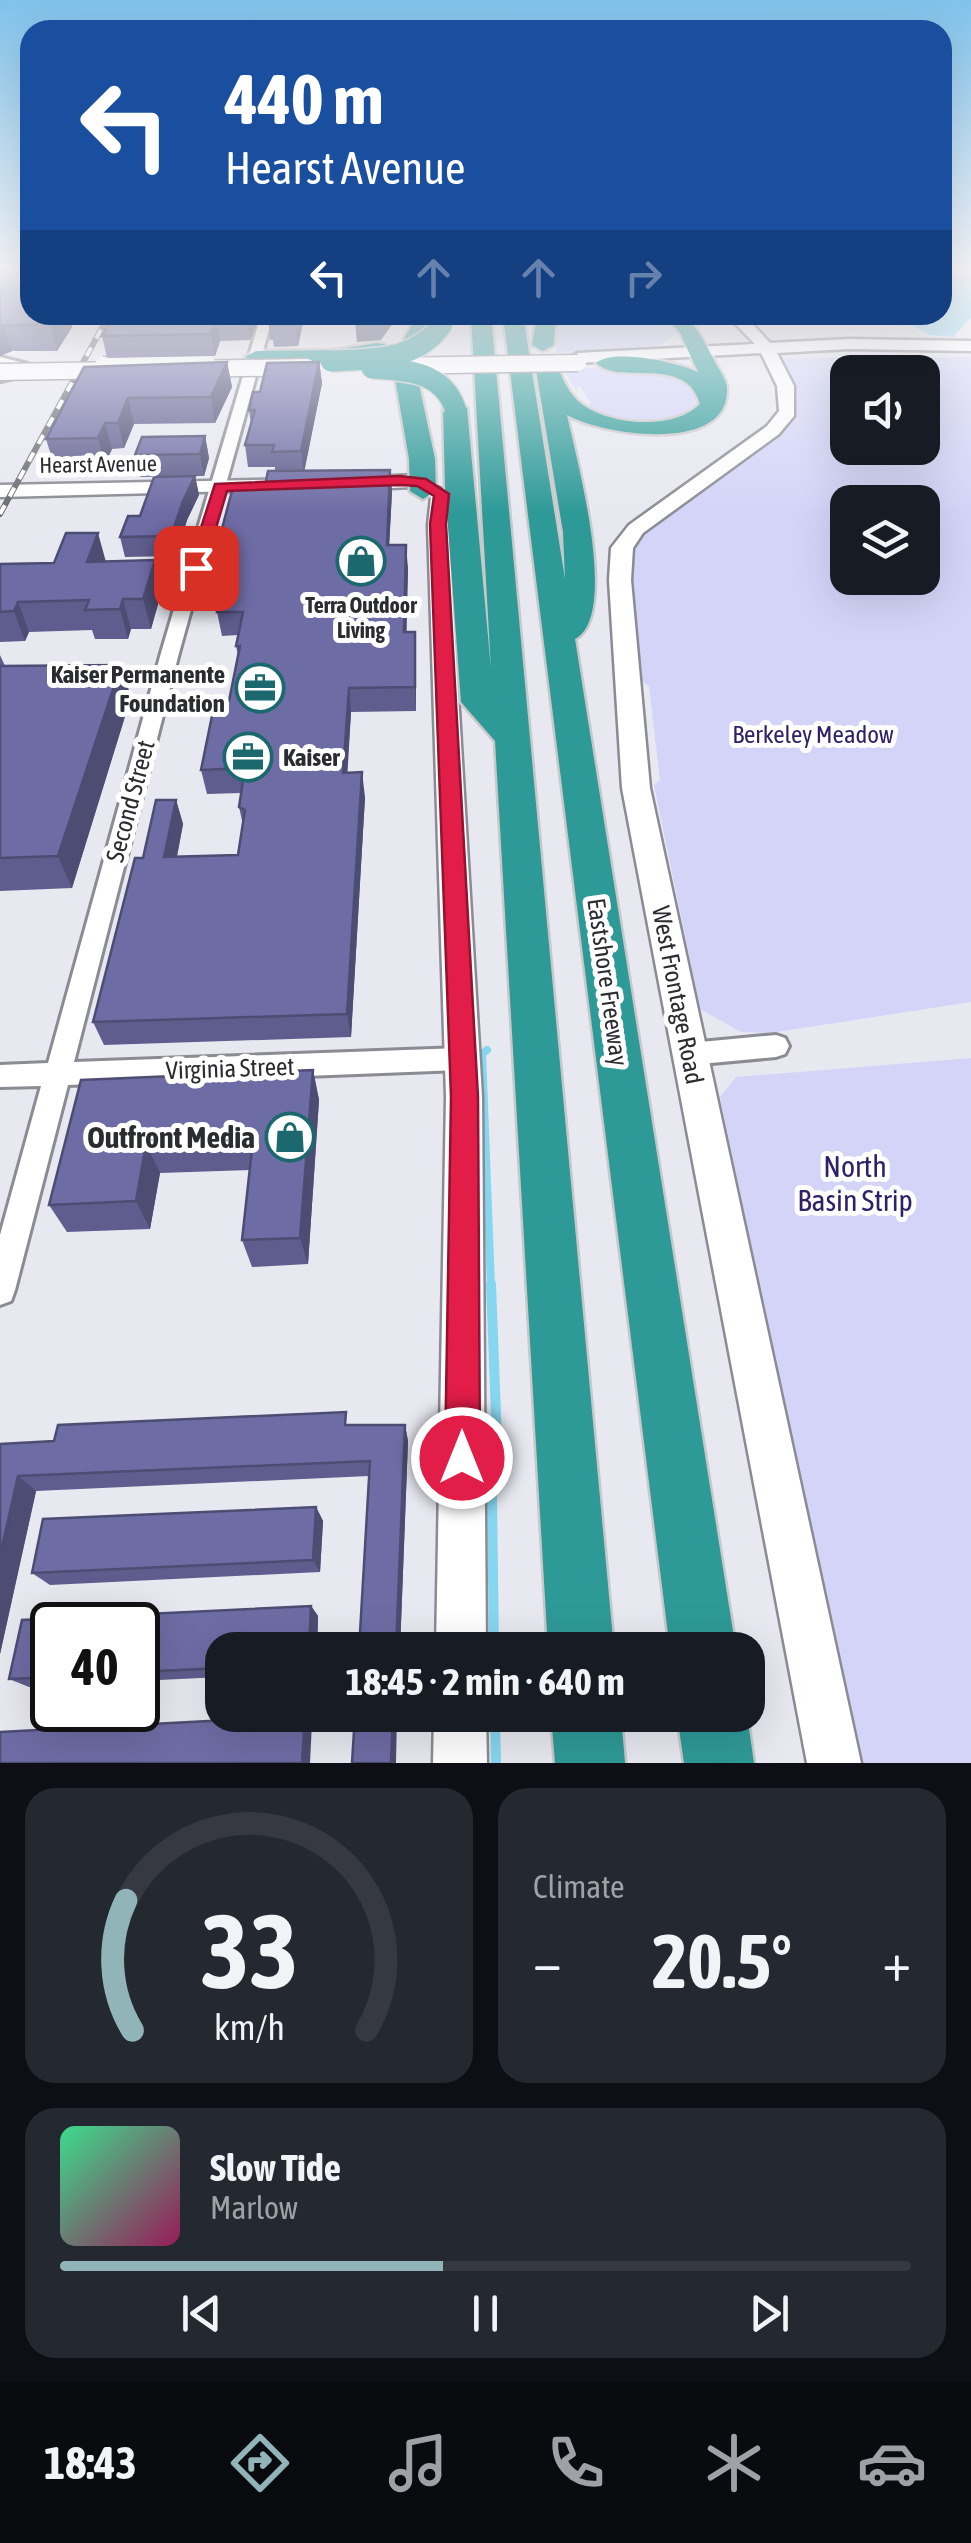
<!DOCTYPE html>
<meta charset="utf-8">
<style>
body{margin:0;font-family:"Asap Condensed",sans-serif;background:#242831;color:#f1f3f6;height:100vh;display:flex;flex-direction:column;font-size:38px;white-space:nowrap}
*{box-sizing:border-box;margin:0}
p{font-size:32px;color:#9ea1a6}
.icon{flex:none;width:55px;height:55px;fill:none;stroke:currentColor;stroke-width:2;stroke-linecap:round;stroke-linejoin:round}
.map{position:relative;height:1763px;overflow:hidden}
.drawer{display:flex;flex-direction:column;gap:25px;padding:25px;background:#0d0f14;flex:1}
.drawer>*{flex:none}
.guide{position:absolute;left:20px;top:20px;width:932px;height:305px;border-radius:30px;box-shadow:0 10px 40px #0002;background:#1a4fa0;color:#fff;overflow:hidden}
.tools{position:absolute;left:830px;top:355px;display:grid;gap:20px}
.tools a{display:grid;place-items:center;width:110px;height:110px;border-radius:20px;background:#171b24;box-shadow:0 10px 40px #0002;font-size:50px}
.speed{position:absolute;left:30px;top:1602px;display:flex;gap:20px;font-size:50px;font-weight:700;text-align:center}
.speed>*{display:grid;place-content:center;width:130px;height:130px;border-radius:50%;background:#171b24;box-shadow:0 10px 40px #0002;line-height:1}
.speed .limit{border:5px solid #111;border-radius:15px;background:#fff;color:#111}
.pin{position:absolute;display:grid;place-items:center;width:85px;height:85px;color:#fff;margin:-42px;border-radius:20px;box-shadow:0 5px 15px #0006}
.me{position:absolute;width:110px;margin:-55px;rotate:0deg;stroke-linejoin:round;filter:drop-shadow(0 0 8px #0008)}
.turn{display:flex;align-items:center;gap:35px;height:210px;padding:0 40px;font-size:45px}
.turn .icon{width:130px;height:130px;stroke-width:2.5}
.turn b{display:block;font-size:70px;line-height:85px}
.lanes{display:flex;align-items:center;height:95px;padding:0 40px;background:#0003;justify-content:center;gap:50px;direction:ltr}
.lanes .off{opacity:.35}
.big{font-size:75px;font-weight:700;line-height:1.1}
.drawer .card{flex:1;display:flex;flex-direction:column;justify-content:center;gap:15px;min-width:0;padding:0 35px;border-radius:30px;background:#242831}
.drawer .dial{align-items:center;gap:0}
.dial svg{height:260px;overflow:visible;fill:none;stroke:#363941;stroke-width:7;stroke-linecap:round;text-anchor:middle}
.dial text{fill:#f1f3f6;stroke:none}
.song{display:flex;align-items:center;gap:30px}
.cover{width:120px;height:120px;border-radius:15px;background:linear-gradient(135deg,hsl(150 70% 55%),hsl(330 70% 35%))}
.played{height:10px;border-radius:5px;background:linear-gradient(90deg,#91b4b9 45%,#363941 45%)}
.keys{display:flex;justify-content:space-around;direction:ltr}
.heat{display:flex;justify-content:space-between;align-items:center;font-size:55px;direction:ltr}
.drawer .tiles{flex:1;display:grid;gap:25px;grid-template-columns:1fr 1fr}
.card:last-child{grid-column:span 2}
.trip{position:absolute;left:205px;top:1632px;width:560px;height:100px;border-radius:30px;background:#171b24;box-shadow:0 10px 40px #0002;font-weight:700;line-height:100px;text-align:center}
.menu{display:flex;height:160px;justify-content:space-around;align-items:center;background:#090b0e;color:#9ea1a6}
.menu .icon{width:70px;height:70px}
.menu .selected{color:#91b4b9}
.menu b{font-size:45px;color:#f1f3f6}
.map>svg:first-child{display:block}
</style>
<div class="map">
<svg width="971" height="1763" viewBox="0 0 971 1763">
<rect width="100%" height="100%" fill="#e8e8f1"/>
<g fill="#d3d4f8" fill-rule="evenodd">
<path d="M563,315H665L678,331C654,361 591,353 557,353L554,326Z"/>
<path d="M971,357V1002L770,1033L741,1032L700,1009L654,785L660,780L649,686L635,678L628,557L642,522L788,412L771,359ZM848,372H922V448H848ZM848,502H922V578H848Z"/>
<path d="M562,367L657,371L687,380L701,398L698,407C667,427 620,429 589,406L590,401L580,386L576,387L578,394Z"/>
<path d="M971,1058V1763H860L720,1097L736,1077Z"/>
</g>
<path fill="#85d6ef" d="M971,277V317L953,337L930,335L892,315H942L943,278Z"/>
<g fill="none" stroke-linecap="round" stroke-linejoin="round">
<path stroke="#85d6ef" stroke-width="8" d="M487,1050L482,1054L491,1287"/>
<g stroke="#85d6ef" stroke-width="10">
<path d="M491,1284L498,1467L492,1495L494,1650"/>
<path d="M495,1715L496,1763"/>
</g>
<g stroke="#8b8b93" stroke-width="6">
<g id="street">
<path d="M261,315H273L179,653L74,1062L460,1048L469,1051L473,1059L469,1067L460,1070L68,1085L15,1290L11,1301L0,1305V1235L41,1086L0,1087V1065L48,1063L161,653Z"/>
<path d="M0,357L28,364L21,376L1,381L0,373L14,367L0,365Z"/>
<path d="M776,1035L785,1038L789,1046L785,1054L776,1057L690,1065L681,1062L677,1054L681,1046L690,1043Z"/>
</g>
</g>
<g stroke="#8b8b93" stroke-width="5">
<g id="secondary">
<path d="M727,315H744L770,343L849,339L971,341V351L849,349L777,353L794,386V416L779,434L643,533L633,548L631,580L650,788L861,1763H807L622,788L609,580L611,548L629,525L767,426L779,411L777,386L761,353L577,363L569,358L577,353L755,344Z"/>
<path d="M414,475L451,494L448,525L482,1097L486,1650H436L446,1097L428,525L431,497L411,487L351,490L341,484L351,478Z"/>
<path d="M305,479L312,481V489L0,497V485Z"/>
<path d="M434,1715H486L487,1763H433Z"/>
</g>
</g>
<g stroke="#c8c8c9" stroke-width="5">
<g id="highway">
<path d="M417,315H437L414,361L435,459L436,491L423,499L410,491L409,459L392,361Z"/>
<path d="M471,315H491L614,1650H548L495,741L461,702L445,486L443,408L455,401L467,408L491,669Z"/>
<path d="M503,315H523L565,579L563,532L535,364L538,359H554C561,373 566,390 578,401C606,426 674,431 700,404C685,353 621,387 596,363C613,348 677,362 698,372L680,333L664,315H685C698,329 706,344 714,360C718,368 727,380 727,388C730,455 602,435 567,415C576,457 620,616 575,639L736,1650H670Z"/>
<path d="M544,315H564L555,327L554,345L543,351L532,345L535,327Z"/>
<path d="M377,343L385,344L388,349L385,354L333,362L256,363L245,357L256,351L333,350Z"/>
<path d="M551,1715H621L625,1763H555Z"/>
<path d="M677,1715H747L754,1763H684Z"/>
</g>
</g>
<use href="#street" fill="#fff" fill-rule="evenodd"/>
<use href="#secondary" fill="#fff" fill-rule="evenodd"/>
<use href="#highway" fill="#2e9a98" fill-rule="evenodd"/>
<g stroke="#6b6c71" stroke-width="6">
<path id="rail" d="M0,514L109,315"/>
</g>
<use href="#rail" stroke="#fff" stroke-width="4" stroke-dasharray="10" stroke-linecap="butt"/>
<g stroke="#8b8b93" stroke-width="19" stroke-linecap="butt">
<g id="secondary-bridge">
<path d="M103,365L207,363"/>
<path d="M388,366L578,363"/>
<path d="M188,369L307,367"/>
<path d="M0,372L122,370"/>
</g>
</g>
<g stroke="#c8c8c9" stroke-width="24" stroke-linecap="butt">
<g id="highway-bridge">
<path d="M331,361C372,359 417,361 442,324"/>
<path d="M372,368C406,370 442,371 455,408"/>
</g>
</g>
<use href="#secondary-bridge" stroke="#fff" stroke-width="16"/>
<use href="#highway-bridge" stroke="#2e9a98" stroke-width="21"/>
</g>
<g fill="#5f5d8d">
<path d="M0,266L30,315H69L72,327L57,351H12L0,356Z"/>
<path d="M114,315H260L250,340L220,341L215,356L107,358L102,336Z"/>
<path d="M268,315H348V317L304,318L298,346L274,347L273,340H270Z"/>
<path d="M227,362L232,387L215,423L134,424L124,448L112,449L105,464L54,465L46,439L84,367Z"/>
<path d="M319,362L322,383L304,471L390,470L392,492L389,545L408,568L406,632H415L416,655V711L351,712L347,773L365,797L351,1037L104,1045L93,1022L143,858L176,800L183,824L177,857L238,855L243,825L239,807L241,793L207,794L201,770L229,701L238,655L236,646L238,635L222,636L217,612L228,563H224L219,540L265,486L275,471V467H248L245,445L251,424L249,410L260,392Z"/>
<path d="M205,436L209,458L204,476L140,477L135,455Z"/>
<path d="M195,476L199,495L187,520L176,556L125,557L120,537L140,516Z"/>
<path d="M155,560L162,590L151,629H131L128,639H95L92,630L29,632L25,641L0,642V564Z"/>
<path d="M0,655L5,666L131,697L72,888L0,891Z"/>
<path d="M313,1070L319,1100L308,1264L252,1267L242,1240L250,1170L160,1173L150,1229L67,1232L49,1205L81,1080Z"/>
<path d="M350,1425H405L408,1441L400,1650H359L369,1476L36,1491L0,1654V1444Z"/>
<path d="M316,1507L323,1521L320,1572L50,1585L32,1573Z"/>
<path d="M311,1606L318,1616L317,1650H222V1677L138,1681V1625H52V1686L29,1687L9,1679L22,1620Z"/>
</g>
<g fill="#4d4c73">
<path d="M50,315H69L72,327L57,351L50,324Z"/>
<path d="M248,315H260L250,340L246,319Z"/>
<path d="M298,315H304V318L298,346L295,325Z"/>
<path d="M384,315H394V322L381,340L357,342L355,322Z"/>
<path d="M216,320L220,341L215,356L211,334Z"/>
<path d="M3,325L12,351L0,356V326Z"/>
<path d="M227,362L232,387L215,423L211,397Z"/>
<path d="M319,362L322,383L304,473L301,451Z"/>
<path d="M128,398L134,424L124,448L118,423Z"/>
<path d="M105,423L112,449L105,464L98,438Z"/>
<path d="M205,436L209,458L204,476L200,454Z"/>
<path d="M390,470L392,492L388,568L387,545Z"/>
<path d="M195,476L199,495L187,520L176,556L171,536L183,501Z"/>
<path d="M98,533L106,562H87Z"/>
<path d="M406,545L408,568L406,656L404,632Z"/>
<path d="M155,560L162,590L151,629L143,599Z"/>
<path d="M123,599L131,629L128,639L120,609Z"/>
<path d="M18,602L29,632L25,641L14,611Z"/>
<path d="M415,632L416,655V711L415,687Z"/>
<path d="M121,665L131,697L72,888L58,856Z"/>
<path d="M349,688L351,712L346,797L343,773Z"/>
<path d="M362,772L365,797L351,1037L347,1014Z"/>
<path d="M176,800L183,824L172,881L164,857Z"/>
<path d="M313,1070L319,1100L308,1264L300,1238Z"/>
<path d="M146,1144L160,1173L150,1229L136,1201Z"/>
<path d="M405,1425L408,1441L400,1650H396Z"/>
<path d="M18,1476L36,1491L0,1654V1556Z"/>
<path d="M316,1507L323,1521L320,1572L313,1560Z"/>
<path d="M311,1606L318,1616L317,1650H309Z"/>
<path d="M393,1715H397L396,1763H391Z"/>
<path d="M305,1716L312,1722L310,1763H302Z"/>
</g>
<g fill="#6e6ca4" stroke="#4d4c73" stroke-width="2.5">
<path d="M30,266V315H56L50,324L0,326V267Z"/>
<path d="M114,315H248L246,319L216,320L211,334L102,336Z"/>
<path d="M268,315H298L295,325H271L273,319H267Z"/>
<path d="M361,315H384L380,320L355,322Z"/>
<path d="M227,362L211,397L128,398L118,423H105L98,438L46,439L84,367Z"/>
<path d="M319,362L301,451L272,452L274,445H245L255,410H249L253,392H260L267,363Z"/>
<path d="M205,436L200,454L135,455L142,437Z"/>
<path d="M390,470L387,545H406L404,632H415V687L349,688L343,773L362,772L347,1014L93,1022L135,858H143L156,800H176L164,857L238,855L245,810L239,807L245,768L201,770L215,701H229L240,646H236L243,612H217L234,540H219L233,487L265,486L268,471Z"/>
<path d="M195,476L183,501L171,536L120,537L128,516H140L154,477Z"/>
<path d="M66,533H98L87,562L155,560L143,599H123L120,609L85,610L89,600L18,602L14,611L0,612V564L54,563Z"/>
<path d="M121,665L58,856L0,858V666Z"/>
<path d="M313,1070L300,1238L242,1240L253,1140L146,1144L136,1201L49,1205L81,1080Z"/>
<path d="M346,1412L345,1425H405L396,1650H359L370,1461L18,1476L0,1556V1444L54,1441L58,1425Z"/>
<path d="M316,1507L313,1560L32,1573L43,1519Z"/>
<path d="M311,1606L309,1650H222V1668L138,1672V1625H52V1677L9,1679L22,1620Z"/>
<path d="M355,1715H393L391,1763H352Z"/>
<path d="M305,1716L302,1763H0V1732Z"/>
</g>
<linearGradient id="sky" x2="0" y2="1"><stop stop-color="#80c2eb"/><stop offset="0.52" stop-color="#f5f5f9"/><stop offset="1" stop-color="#f5f5f9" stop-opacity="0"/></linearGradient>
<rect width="971" height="513" fill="url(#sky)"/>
<path fill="#e11d48" stroke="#92132f" stroke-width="2.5" d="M400,476L426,479L449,494L446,524L478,1097L480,1458L475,1470L462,1475L450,1470L445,1458L451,1097L430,524L434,496L417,486L400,485L227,491L204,568L196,572L188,568L215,484Z"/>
<defs>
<g id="shop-ring" transform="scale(2.5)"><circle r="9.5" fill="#fff" stroke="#1b686e" stroke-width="1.5"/><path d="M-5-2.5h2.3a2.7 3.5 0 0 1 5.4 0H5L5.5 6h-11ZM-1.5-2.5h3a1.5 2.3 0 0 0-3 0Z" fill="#1b686e"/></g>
<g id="office-ring" transform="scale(2.5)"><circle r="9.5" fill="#fff" stroke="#1b686e" stroke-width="1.5"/><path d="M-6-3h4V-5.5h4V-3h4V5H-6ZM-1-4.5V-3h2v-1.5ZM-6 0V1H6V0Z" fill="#1b686e"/></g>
</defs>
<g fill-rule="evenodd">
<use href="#shop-ring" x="361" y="561"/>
<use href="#office-ring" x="260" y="688"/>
<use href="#office-ring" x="248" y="757"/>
<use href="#shop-ring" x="290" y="1137"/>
</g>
<g text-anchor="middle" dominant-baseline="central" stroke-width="10" stroke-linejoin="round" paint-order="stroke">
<g font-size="22" fill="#2b2c2f" stroke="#fff">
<text transform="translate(98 464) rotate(-1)">Hearst Avenue</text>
</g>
<g font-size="22" font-weight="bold" fill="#2b2c2f" stroke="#fff">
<text x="361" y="605">Terra Outdoor<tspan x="361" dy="25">Living</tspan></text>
</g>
<g font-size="25" font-weight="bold" fill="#2b2c2f" stroke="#fff" text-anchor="end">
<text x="225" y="674">Kaiser Permanente<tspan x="225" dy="29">Foundation</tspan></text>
<text x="283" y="757" text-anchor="start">Kaiser</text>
</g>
<g font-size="25" fill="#2d2268" stroke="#fff">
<text x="813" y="734">Berkeley Meadow</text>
</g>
<g font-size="25" fill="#2b2c2f" stroke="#fff">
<text transform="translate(130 801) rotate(-75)">Second Street</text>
<text transform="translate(608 982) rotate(82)">Eastshore Freeway</text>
<text transform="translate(678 995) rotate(79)">West Frontage Road</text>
<text transform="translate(230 1068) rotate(-2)">Virginia Street</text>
</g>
<g font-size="30" font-weight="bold" fill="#2b2c2f" stroke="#fff" text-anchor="end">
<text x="255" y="1137">Outfront Media</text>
</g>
<g font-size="30" fill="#2d2268" stroke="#fff">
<text x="855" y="1166">North<tspan x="855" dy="34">Basin Strip</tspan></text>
</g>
</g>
</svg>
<div class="tools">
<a><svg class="icon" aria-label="sound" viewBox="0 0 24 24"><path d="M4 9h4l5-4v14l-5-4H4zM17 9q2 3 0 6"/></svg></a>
<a><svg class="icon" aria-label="layers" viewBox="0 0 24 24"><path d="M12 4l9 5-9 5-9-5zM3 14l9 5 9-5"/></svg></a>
</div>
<div class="speed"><div class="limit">40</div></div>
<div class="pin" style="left:196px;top:568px;background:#d93025"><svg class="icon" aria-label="arrive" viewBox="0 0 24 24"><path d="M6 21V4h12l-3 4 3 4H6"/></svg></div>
<svg class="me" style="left:462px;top:1458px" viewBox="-20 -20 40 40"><circle r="17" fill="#e11d48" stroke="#fff" stroke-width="3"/><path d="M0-11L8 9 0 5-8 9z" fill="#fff"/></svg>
<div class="trip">18:45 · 2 min · 640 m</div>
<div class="guide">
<div class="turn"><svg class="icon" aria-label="left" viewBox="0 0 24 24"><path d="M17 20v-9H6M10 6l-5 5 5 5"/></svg><div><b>440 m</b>Hearst Avenue</div></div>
<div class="lanes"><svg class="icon" aria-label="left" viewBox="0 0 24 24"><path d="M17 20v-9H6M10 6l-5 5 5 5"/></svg><svg class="icon off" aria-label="ahead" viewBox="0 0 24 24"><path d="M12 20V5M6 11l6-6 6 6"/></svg><svg class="icon off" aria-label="ahead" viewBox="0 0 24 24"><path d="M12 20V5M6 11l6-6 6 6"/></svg><svg class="icon off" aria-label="right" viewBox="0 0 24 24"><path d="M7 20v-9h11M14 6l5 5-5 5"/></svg></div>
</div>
</div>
<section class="drawer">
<div class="tiles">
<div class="card dial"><svg viewBox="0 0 100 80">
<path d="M14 69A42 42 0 1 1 86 69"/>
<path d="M14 69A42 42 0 0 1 12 29" stroke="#91b4b9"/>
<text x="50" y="56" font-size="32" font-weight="700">33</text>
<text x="50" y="72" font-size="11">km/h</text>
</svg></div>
<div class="card"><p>Climate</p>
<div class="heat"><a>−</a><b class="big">20.5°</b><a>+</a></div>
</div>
<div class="card">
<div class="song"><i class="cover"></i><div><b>Slow Tide</b><p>Marlow</p></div></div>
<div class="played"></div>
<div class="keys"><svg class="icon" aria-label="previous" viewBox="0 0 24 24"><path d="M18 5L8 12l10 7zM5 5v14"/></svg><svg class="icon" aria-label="pause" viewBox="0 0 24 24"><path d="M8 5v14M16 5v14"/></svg><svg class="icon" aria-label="next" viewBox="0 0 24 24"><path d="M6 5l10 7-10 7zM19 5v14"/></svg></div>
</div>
</div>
</section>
<nav class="menu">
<b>18:43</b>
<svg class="icon selected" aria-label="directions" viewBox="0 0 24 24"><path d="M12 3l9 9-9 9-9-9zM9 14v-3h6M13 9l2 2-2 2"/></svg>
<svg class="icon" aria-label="music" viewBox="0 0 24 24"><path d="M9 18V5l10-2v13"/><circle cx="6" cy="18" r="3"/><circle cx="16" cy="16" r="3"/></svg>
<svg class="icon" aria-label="phone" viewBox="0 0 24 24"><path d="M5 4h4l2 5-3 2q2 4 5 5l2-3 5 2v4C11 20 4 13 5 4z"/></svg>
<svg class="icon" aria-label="climate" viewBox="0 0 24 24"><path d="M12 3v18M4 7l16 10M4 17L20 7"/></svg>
<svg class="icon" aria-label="car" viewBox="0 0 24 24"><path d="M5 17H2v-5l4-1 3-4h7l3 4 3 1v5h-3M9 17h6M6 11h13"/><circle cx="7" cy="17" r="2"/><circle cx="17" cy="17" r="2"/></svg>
</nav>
